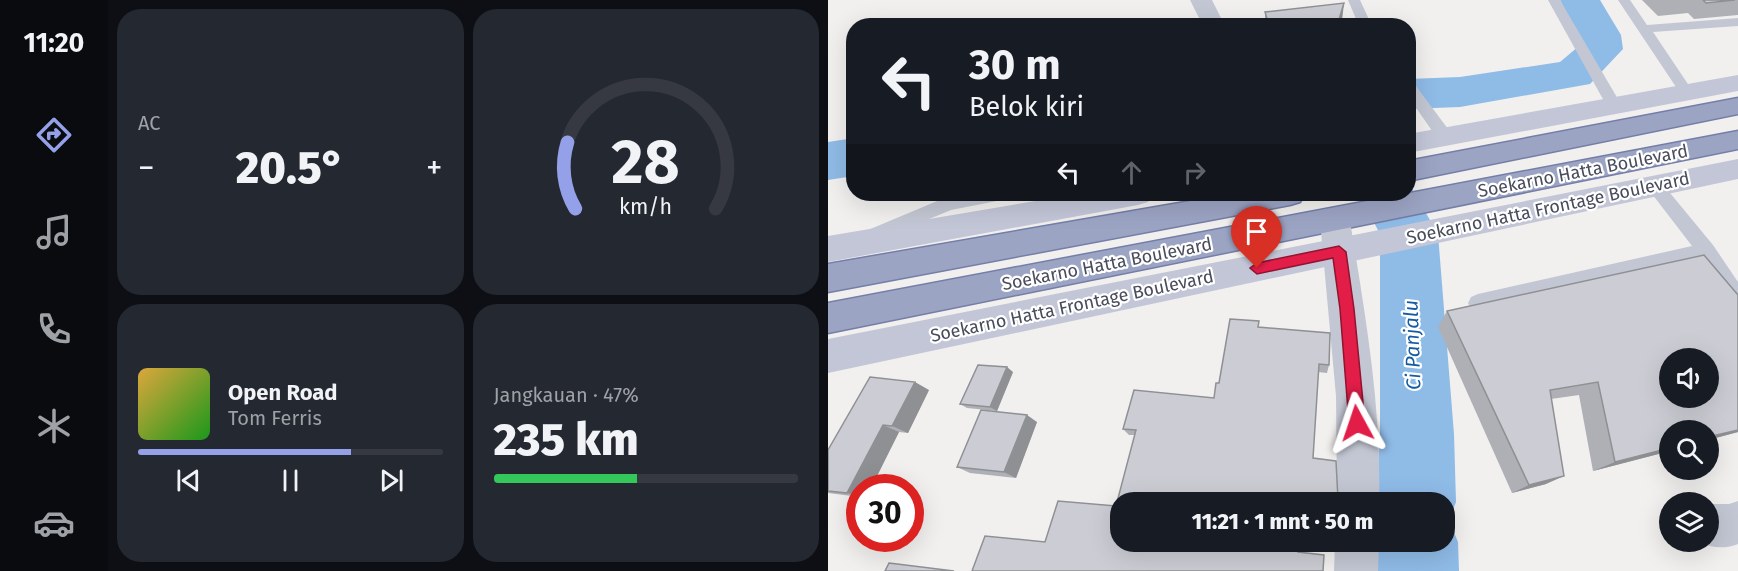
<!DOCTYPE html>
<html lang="id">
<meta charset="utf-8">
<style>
body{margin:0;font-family:"Fira Sans",sans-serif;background:#242831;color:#f1f3f6;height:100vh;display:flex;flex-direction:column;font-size:22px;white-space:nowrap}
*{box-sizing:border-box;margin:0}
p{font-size:20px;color:#9ea1a6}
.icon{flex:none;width:33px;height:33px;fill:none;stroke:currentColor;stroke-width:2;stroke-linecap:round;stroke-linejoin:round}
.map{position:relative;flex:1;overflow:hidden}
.details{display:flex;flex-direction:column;gap:9px;padding:9px;background:#0d0f14;width:720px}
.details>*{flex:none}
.top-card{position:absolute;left:18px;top:18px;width:570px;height:183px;border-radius:24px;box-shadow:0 6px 24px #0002;background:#171b24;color:#f1f3f6;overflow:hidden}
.controls{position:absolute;left:831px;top:348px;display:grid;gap:12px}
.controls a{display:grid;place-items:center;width:60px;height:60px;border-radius:50%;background:#171b24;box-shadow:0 6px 24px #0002;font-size:30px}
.speed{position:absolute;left:18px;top:474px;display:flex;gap:12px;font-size:30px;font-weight:700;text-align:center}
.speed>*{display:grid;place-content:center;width:78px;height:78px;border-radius:50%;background:#171b24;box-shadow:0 6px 24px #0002;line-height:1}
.speed .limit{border:9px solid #d22;background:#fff;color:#111}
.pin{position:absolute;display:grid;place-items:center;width:51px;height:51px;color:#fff;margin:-62px -26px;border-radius:50% 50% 50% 0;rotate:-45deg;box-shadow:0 0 6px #0007}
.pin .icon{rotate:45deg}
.me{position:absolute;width:66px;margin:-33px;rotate:355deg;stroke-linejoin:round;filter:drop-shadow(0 0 4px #0008)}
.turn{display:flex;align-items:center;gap:21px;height:126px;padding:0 24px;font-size:27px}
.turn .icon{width:78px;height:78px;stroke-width:2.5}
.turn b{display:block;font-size:42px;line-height:51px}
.lanes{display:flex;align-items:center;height:57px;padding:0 24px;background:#0003;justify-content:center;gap:30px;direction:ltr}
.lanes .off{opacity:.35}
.big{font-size:45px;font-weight:800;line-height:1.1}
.details .card{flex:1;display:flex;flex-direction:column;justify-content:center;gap:9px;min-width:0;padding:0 21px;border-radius:24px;background:#242831}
.details .dial{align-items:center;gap:0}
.dial svg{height:156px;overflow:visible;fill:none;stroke:#363941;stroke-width:7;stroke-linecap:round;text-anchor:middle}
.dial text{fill:#f1f3f6;stroke:none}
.song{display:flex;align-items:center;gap:18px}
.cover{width:72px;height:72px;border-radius:9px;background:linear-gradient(135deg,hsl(40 70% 55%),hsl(120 70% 35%))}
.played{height:6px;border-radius:3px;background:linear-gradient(90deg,#94a1e8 70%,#363941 70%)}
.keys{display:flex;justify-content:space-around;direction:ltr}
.heat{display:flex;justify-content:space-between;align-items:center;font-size:33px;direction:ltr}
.charge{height:9px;border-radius:4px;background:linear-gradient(90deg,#34c759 47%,#363941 0)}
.details .tiles{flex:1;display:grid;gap:9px;grid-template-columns:repeat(2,1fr)}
.trip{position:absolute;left:282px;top:492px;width:345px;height:60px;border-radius:24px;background:#171b24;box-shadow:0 6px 24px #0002;font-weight:800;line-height:60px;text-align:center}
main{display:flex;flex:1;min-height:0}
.dock{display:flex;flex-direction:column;width:108px;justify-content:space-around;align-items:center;background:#090b0e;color:#9ea1a6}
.dock .icon{width:42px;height:42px}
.dock .selected{color:#94a1e8}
.dock b{font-size:27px;color:#f1f3f6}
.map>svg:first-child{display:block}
</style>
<main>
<nav class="dock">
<b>11:20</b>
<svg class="icon selected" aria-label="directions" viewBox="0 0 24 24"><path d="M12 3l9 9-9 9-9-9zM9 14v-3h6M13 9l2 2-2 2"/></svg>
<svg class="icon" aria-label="music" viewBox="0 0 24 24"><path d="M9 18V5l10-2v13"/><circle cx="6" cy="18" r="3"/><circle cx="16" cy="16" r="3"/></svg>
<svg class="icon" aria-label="phone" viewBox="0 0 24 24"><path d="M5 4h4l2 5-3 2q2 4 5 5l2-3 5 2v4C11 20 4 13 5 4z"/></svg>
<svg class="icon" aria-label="climate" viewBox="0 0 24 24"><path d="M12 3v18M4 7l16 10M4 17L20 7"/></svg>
<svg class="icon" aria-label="car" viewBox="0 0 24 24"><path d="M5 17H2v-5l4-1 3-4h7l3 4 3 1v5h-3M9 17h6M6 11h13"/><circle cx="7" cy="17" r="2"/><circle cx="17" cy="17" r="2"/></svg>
</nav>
<section class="details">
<div class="tiles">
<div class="card"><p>AC</p>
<div class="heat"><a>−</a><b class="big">20.5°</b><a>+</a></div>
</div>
<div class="card dial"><svg viewBox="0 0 100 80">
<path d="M14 69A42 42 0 1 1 86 69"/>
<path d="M14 69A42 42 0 0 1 10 35" stroke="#94a1e8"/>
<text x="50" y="56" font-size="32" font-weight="700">28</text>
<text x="50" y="72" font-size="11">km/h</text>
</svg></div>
<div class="card">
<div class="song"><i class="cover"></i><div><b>Open Road</b><p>Tom Ferris</p></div></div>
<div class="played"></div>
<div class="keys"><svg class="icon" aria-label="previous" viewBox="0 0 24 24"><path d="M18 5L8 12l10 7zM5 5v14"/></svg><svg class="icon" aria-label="pause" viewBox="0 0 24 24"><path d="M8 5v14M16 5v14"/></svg><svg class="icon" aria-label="next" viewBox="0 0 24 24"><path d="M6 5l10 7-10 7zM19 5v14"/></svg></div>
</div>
<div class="card"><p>Jangkauan · 47%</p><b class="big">235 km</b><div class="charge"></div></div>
</div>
</section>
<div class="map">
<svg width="910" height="571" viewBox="0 0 910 571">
<rect width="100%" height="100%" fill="#f1f0ef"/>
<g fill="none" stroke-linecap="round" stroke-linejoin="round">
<g fill="#8fbbe7" fill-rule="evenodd">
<path d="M732,0H772L793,35L795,49L762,84L632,107L580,109V79L632,77L732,62L751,46L749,35Z"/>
<path d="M26,138V176L0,180V142Z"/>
<path d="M580,182L610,234L626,434L628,502L621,520L630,542L631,571H545L547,542H616V502H548L552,434V234L531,194H580Z"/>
</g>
<g stroke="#747ea7" stroke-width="3">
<g id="trunk">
<path d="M910,98V114L580,181V161Z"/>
<path d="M910,131V149L0,333V303Z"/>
<path d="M403,194H477L472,202L462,205L0,292V264Z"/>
</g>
</g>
<g fill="#c3c7d3" fill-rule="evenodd">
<path d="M520,0H532L544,26H531Z"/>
<path d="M720,0H732L794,106L791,110H781Z"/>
<path d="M790,0H802L819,25L910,18V26L825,32L866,93L859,98L854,96Z"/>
<path d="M580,81L585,82L623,133L625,137L623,141H611L580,96Z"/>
<path d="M827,180L833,182L885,245L910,282V307L903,304L874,259L650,312L643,309L640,303L643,297L650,294L864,246L821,190L818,186L821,182Z"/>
<path d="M141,194H183L180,199L174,200L123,210L46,242L40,240L37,235L40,230L114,199Z"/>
</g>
<g fill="#c3c7d3" fill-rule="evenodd">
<path d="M362,0H384L397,26H375Z"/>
<path d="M507,209L518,213L522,221C537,313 554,409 551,502H509L508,396L492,221L496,213Z"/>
<path d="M910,501V544C896,550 882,547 868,542H880V504H901Z"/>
<path d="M507,542H551L550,571H506Z"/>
</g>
<g fill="#c2c6d7" fill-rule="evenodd">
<path d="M910,75V91L580,153V134Z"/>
<path d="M910,159V179L0,373V339Z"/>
<path d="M249,194H325L320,202L310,205L0,262V236Z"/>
</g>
<use href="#trunk" fill="#9ca4c4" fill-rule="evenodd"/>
</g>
<g fill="#afb0b6">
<path d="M814,0H910V15L866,19L860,13L830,16Z"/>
<path d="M437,12L514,21L513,26H437Z"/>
<path d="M910,295V432L880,440V430H842V451L765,471L751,395L723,399L718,484L684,493L610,327L619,311Z"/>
<path d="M431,327L501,365L499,373L490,372L485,458L510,500L508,502H499L474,499L470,552L217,542L288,506L307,435H301L295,429L386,398L391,383Z"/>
<path d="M185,372L169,411L139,408L132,404Z"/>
<path d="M101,390L80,433L71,432L43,488H32V497L0,493V450Z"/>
<path d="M209,422L188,478L142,473L129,467Z"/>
</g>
<g fill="#8f9094">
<path d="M516,3L514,21L513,26H509Z"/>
<path d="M179,367L185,372L169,411L162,407Z"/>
<path d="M87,382L101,390L80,433L64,426Z"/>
<path d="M199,415L209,422L188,478L176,472Z"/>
<path d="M55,425L71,432L43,488H32V496L19,493Z"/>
<path d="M910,430V432L880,440V437Z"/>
<path d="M842,448V451L765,471L787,462Z"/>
<path d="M736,476L718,484L684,493L701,485Z"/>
</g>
<g fill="#cccdd4" stroke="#8f9094" stroke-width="1.5" fill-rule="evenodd">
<path d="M875,0H907L878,3Z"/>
<path d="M516,3L509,26H441L437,12Z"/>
<path d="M876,255L910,295V430L880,437V430H842V448L787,462L770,382L722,390L736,476L701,485L619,311ZM842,358H880V398H842Z"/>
<path d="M402,319L431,321L430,327L502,333L501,365L491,364L485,458L508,461L510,500L474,495V502H292V542H471L470,552L496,555L495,571H144L157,536L217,542L230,501L288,506L308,430L295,429L306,390L386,398L388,383H391Z"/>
<path d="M150,365L179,367L162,407L132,404Z"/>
<path d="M42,377L87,382L64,426L55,425L19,493L0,491V450Z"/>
<path d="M153,410L199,415L176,472L129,467Z"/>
<path d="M61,563L126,571H57Z"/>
</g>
<path fill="#e11d48" stroke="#92132f" stroke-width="1.5" d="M511,246L518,252L526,309L537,423L535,429L529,431L523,429L521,423L512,309L505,258L429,274L422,268L429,263Z"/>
<g text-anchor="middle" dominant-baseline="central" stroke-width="4.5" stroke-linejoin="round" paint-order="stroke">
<g font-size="18" fill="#484c5b" stroke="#fff">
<text transform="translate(755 171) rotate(-11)">Soekarno Hatta Boulevard</text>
<text transform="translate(720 208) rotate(-12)">Soekarno Hatta Frontage Boulevard</text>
<text transform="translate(279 264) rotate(-11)">Soekarno Hatta Boulevard</text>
<text transform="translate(244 306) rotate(-12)">Soekarno Hatta Frontage Boulevard</text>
</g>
<g font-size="20" font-style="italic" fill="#145ba2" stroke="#fff">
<text transform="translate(584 345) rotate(-92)">Ci Panjalu</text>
</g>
</g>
</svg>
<div class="controls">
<a><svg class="icon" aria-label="sound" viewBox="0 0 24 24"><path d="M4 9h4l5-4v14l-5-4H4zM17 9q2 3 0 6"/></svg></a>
<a><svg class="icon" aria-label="search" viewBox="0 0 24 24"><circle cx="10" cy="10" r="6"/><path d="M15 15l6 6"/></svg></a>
<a><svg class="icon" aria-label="layers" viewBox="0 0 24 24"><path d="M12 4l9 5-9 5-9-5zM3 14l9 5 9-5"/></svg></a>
</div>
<div class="speed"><div class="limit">30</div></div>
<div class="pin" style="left:429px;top:268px;background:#d93025"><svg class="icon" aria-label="arrive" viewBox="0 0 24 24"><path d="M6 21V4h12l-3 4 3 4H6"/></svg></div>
<svg class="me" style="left:529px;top:423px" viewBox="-20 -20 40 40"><path d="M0-17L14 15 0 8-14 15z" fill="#e11d48" stroke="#fff" stroke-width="4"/></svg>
<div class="trip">11:21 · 1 mnt · 50 m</div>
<div class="top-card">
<div class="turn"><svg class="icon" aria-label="left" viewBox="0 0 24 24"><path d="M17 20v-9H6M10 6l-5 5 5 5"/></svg><div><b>30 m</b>Belok kiri</div></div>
<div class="lanes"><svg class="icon" aria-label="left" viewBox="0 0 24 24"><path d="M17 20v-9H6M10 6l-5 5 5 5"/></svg><svg class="icon off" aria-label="ahead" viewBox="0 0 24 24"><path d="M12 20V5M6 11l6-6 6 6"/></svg><svg class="icon off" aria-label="right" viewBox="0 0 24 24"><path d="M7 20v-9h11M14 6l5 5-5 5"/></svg></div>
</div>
</div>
</main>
